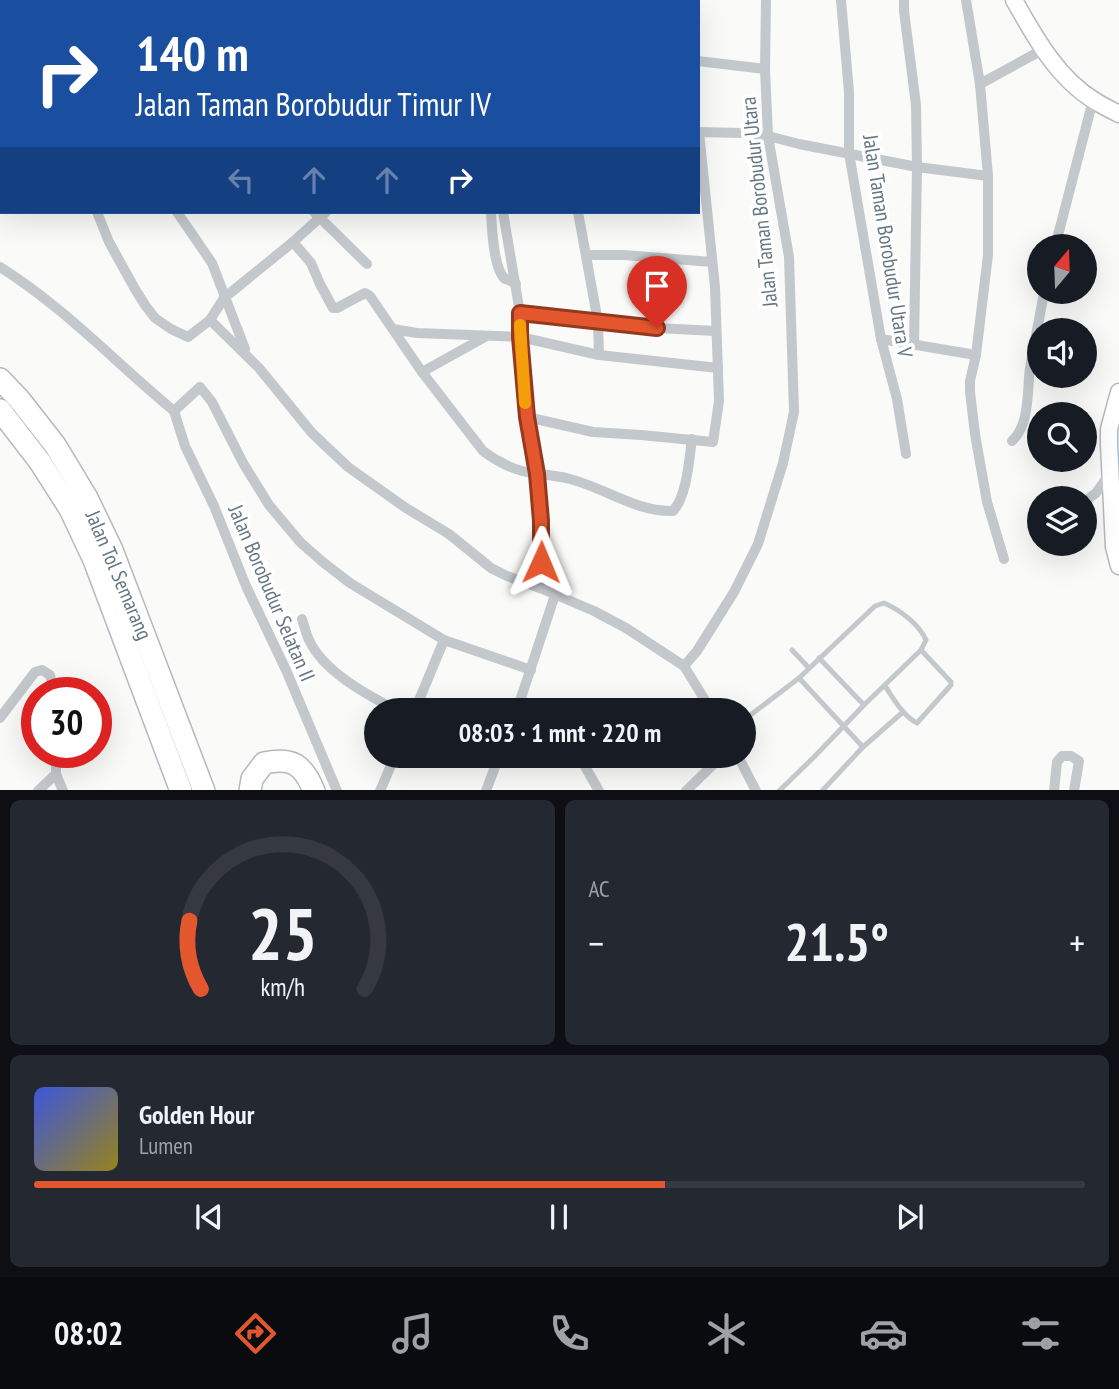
<!DOCTYPE html>
<html lang="id">
<meta charset="utf-8">
<style>
body{margin:0;font-family:"PT Sans Narrow",sans-serif;background:#242831;color:#f1f3f6;height:100vh;display:flex;flex-direction:column;font-size:26px;white-space:nowrap}
*{box-sizing:border-box;margin:0}
p{font-size:23px;color:#9ea1a6}
.icon{flex:none;width:38px;height:38px;fill:none;stroke:currentColor;stroke-width:2;stroke-linecap:round;stroke-linejoin:round}
.map{position:relative;height:790px;overflow:hidden}
.sheet{display:flex;flex-direction:column;gap:10px;padding:10px;background:#0d0f14;flex:1}
.sheet>*{flex:none}
.guide{position:absolute;left:0px;top:0px;width:700px;height:214px;box-shadow:0 7px 28px #0002;background:#1a4fa0;color:#fff;overflow:hidden}
.needle{width:46px;rotate:19deg}
.tools{position:absolute;left:1027px;top:234px;display:grid;gap:14px}
.tools a{display:grid;place-items:center;width:70px;height:70px;border-radius:50%;background:#171b24;box-shadow:0 7px 28px #0002;font-size:35px}
.speed{position:absolute;left:21px;top:677px;display:flex;gap:14px;font-size:35px;font-weight:700;text-align:center}
.speed>*{display:grid;place-content:center;width:91px;height:91px;border-radius:50%;background:#171b24;box-shadow:0 7px 28px #0002;line-height:1}
.speed .limit{border:10px solid #d22;background:#fff;color:#111}
.pin{position:absolute;display:grid;place-items:center;width:60px;height:60px;color:#fff;margin:-72px -30px;border-radius:50% 50% 50% 0;rotate:-45deg;box-shadow:0 0 7px #0007}
.pin .icon{rotate:45deg}
.me{position:absolute;width:77px;margin:-38px;rotate:1deg;stroke-linejoin:round;filter:drop-shadow(0 0 5px #0008)}
.turn{display:flex;align-items:center;gap:24px;height:147px;padding:0 21px;font-size:32px}
.turn .icon{width:91px;height:91px;stroke-width:2.5}
.turn b{display:block;font-size:49px;line-height:60px}
.lanes{display:flex;align-items:center;height:66px;padding:0 21px;background:#0003;justify-content:center;gap:35px;direction:ltr}
.lanes .off{opacity:.35}
.big{font-size:52px;font-weight:700;line-height:1.1}
.sheet .tile{flex:1;display:flex;flex-direction:column;justify-content:center;gap:10px;min-width:0;padding:0 24px;border-radius:10px;background:#242831}
.sheet .dial{align-items:center;gap:0}
.dial svg{height:182px;overflow:visible;fill:none;stroke:#363941;stroke-width:7;stroke-linecap:round;text-anchor:middle}
.dial text{fill:#f1f3f6;stroke:none}
.song{display:flex;align-items:center;gap:21px}
.cover{width:84px;height:84px;border-radius:10px;background:linear-gradient(135deg,hsl(230 70% 55%),hsl(50 70% 35%))}
.played{height:7px;border-radius:4px;background:linear-gradient(90deg,#e4572e 60%,#363941 60%)}
.keys{display:flex;justify-content:space-around;direction:ltr}
.heat{display:flex;justify-content:space-between;align-items:center;font-size:38px;direction:ltr}
.sheet .tiles{flex:1;display:grid;gap:10px;grid-template-columns:1fr 1fr}
.tile:last-child{grid-column:span 2}
.trip{position:absolute;left:364px;top:698px;width:392px;height:70px;border-radius:35px;background:#171b24;box-shadow:0 7px 28px #0002;font-weight:700;line-height:70px;text-align:center}
.menu{display:flex;height:112px;justify-content:space-around;align-items:center;background:#090b0e;color:#9ea1a6}
.menu .icon{width:49px;height:49px}
.menu .selected{color:#e4572e}
.menu b{font-size:32px;color:#f1f3f6}
.map>svg:first-child{display:block}
</style>
<div class="map">
<svg width="1119" height="791" viewBox="0 0 1119 791">
<rect width="100%" height="100%" fill="#fafaf8"/>
<g fill="none" stroke-linecap="round" stroke-linejoin="round">
<g stroke="#b3babf" stroke-width="19">
<g id="secondary">
<path d="M1014,0C1035,37 1057,78 1095,101C1103,106 1111,110 1119,114"/>
<path d="M1119,392L1109,429V444L1114,547L1119,566"/>
</g>
</g>
<g stroke="#b4b9bd" stroke-width="24">
<g id="highway">
<path d="M0,379L19,399L55,445L87,498L112,550L204,791"/>
<path d="M0,410L40,462L70,509L94,560L181,791"/>
<path d="M250,791L252,779L264,763C292,757 303,764 314,791"/>
</g>
</g>
<g stroke="#c3c8cc" stroke-width="5">
<path d="M792,650L809,668"/>
<path d="M799,678L863,747"/>
<path d="M885,686C894,699 903,716 917,723L951,685V682L921,650"/>
<path d="M744,720L799,678L875,606L884,603C900,610 919,624 926,640L921,650L864,705"/>
<path d="M779,791L814,757L864,705L819,658"/>
<path d="M822,791L863,747L903,712"/>
</g>
<g stroke="#c3c8cc" stroke-width="10">
<path d="M251,0L256,2"/>
<path d="M686,0V2"/>
<path d="M841,0L849,92V153L881,339L897,399L906,454"/>
<path d="M904,0V11L916,105L917,167L914,345"/>
<path d="M966,0L980,84L988,176V255L976,355L970,381V392L975,434L987,502L1004,559"/>
<path d="M9,2L10,0"/>
<path d="M355,2L356,0"/>
<path d="M437,2L438,0"/>
<path d="M518,2V0"/>
<path d="M634,2L635,0"/>
<path d="M0,26L2,22"/>
<path d="M698,61L765,69"/>
<path d="M0,67L2,68"/>
<path d="M980,84L1044,49"/>
<path d="M698,132L744,133L768,136L799,144L917,167L988,176"/>
<path d="M0,180L2,179"/>
<path d="M97,212L109,242L135,289L145,305L155,318L171,329L188,337L210,320L259,368L312,433L348,467L406,508L449,534L491,568L507,576L540,588L594,611L626,628L684,666L711,710"/>
<path d="M177,212L212,263L245,349"/>
<path d="M314,212L367,264"/>
<path d="M491,212C492,228 493,268 505,279C507,279 515,283 516,284"/>
<path d="M503,212L520,313V337L527,417L537,474L541,521L540,588"/>
<path d="M578,212L598,322L599,355"/>
<path d="M293,242L311,263L320,284L333,308H337L365,293L370,296L422,372L483,451C499,463 518,472 538,474C549,475 559,476 570,479C605,488 636,512 673,511C687,496 689,460 692,439"/>
<path d="M1055,247L1093,100"/>
<path d="M586,255H624L712,262"/>
<path d="M0,267C64,307 116,363 174,411"/>
<path d="M520,313L657,328L716,331"/>
<path d="M210,320L224,298L293,242L326,212"/>
<path d="M393,329L417,333L520,337L599,355L718,368"/>
<path d="M881,339L976,355"/>
<path d="M422,372L485,337"/>
<path d="M174,411L200,387L212,402L243,463L269,505L301,543L324,563L350,583L444,640L531,670"/>
<path d="M174,411L185,446L214,506L246,586L286,670L337,791"/>
<path d="M527,417L593,432L641,435L713,442L719,401L715,287L699,132"/>
<path d="M1012,441C1030,425 1027,391 1030,368C1034,343 1040,317 1044,292"/>
<path d="M1085,501L1096,493L1110,473"/>
<path d="M302,619C304,626 306,633 309,640C324,672 366,694 396,710"/>
<path d="M684,666L697,651L734,592L758,544L783,463L794,412L789,257L768,136L765,69L766,0"/>
<path d="M415,710L444,640"/>
<path d="M517,710L555,595"/>
<path d="M0,718L35,672L42,670L50,675L54,693"/>
<path d="M56,752V774"/>
<path d="M579,756L599,791"/>
<path d="M738,756L756,791"/>
<path d="M38,791L56,774L63,791"/>
<path d="M380,791L395,756"/>
<path d="M486,791L499,756"/>
<path d="M686,791L722,756"/>
<path d="M1054,791L1057,762L1062,756H1071L1079,761L1074,791"/>
</g>
<use href="#secondary" stroke="#fff" stroke-width="16"/>
<use href="#highway" stroke="#fff" stroke-width="21"/>
</g>
<g fill="none" stroke-linecap="round" stroke-linejoin="round">
<g stroke="#94391e" stroke-width="18">
<path id="route" d="M541,562V521L537,474L527,417L520,337V313L657,328"/>
</g>
<use href="#route" stroke="#e4572e" stroke-width="12"/>
<path stroke="#f59e0b" stroke-width="12" d="M520,325L525,403"/>
</g>
<g text-anchor="middle" dominant-baseline="central" stroke-width="7" stroke-linejoin="round" paint-order="stroke">
<g font-size="21" fill="#657683" stroke="#fff">
<text transform="translate(759 202) rotate(-96)">Jalan Taman Borobudur Utara</text>
<text transform="translate(888 246) rotate(81)">Jalan Taman Borobudur Utara V</text>
<text transform="translate(119 575) rotate(67)">Jalan Tol Semarang</text>
<text transform="translate(272 593) rotate(67)">Jalan Borobudur Selatan II</text>
</g>
</g>
</svg>
<div class="tools">
<a><svg class="needle" viewBox="-14 -14 28 28"><path d="M0-13l5 13h-10z" fill="#e53935"/><path d="M0 13l5-13h-10z" fill="#9ea1a6"/></svg></a>
<a><svg class="icon" aria-label="sound" viewBox="0 0 24 24"><path d="M4 9h4l5-4v14l-5-4H4zM17 9q2 3 0 6"/></svg></a>
<a><svg class="icon" aria-label="search" viewBox="0 0 24 24"><circle cx="10" cy="10" r="6"/><path d="M15 15l6 6"/></svg></a>
<a><svg class="icon" aria-label="layers" viewBox="0 0 24 24"><path d="M12 4l9 5-9 5-9-5zM3 14l9 5 9-5"/></svg></a>
</div>
<div class="speed"><div class="limit">30</div></div>
<div class="pin" style="left:657px;top:328px;background:#d93025"><svg class="icon" aria-label="arrive" viewBox="0 0 24 24"><path d="M6 21V4h12l-3 4 3 4H6"/></svg></div>
<svg class="me" style="left:541px;top:562px" viewBox="-20 -20 40 40"><path d="M0-17L14 15 0 8-14 15z" fill="#e4572e" stroke="#fff" stroke-width="4"/></svg>
<div class="trip">08:03 · 1 mnt · 220 m</div>
<div class="guide">
<div class="turn"><svg class="icon" aria-label="right" viewBox="0 0 24 24"><path d="M7 20v-9h11M14 6l5 5-5 5"/></svg><div><b>140 m</b>Jalan Taman Borobudur Timur IV</div></div>
<div class="lanes"><svg class="icon off" aria-label="left" viewBox="0 0 24 24"><path d="M17 20v-9H6M10 6l-5 5 5 5"/></svg><svg class="icon off" aria-label="ahead" viewBox="0 0 24 24"><path d="M12 20V5M6 11l6-6 6 6"/></svg><svg class="icon off" aria-label="ahead" viewBox="0 0 24 24"><path d="M12 20V5M6 11l6-6 6 6"/></svg><svg class="icon" aria-label="right" viewBox="0 0 24 24"><path d="M7 20v-9h11M14 6l5 5-5 5"/></svg></div>
</div>
</div>
<section class="sheet">
<div class="tiles">
<div class="tile dial"><svg viewBox="0 0 100 80">
<path d="M14 69A42 42 0 1 1 86 69"/>
<path d="M14 69A42 42 0 0 1 9 39" stroke="#e4572e"/>
<text x="50" y="56" font-size="32" font-weight="700">25</text>
<text x="50" y="72" font-size="11">km/h</text>
</svg></div>
<div class="tile"><p>AC</p>
<div class="heat"><a>−</a><b class="big">21.5°</b><a>+</a></div>
</div>
<div class="tile">
<div class="song"><i class="cover"></i><div><b>Golden Hour</b><p>Lumen</p></div></div>
<div class="played"></div>
<div class="keys"><svg class="icon" aria-label="previous" viewBox="0 0 24 24"><path d="M18 5L8 12l10 7zM5 5v14"/></svg><svg class="icon" aria-label="pause" viewBox="0 0 24 24"><path d="M8 5v14M16 5v14"/></svg><svg class="icon" aria-label="next" viewBox="0 0 24 24"><path d="M6 5l10 7-10 7zM19 5v14"/></svg></div>
</div>
</div>
</section>
<nav class="menu">
<b>08:02</b>
<svg class="icon selected" aria-label="directions" viewBox="0 0 24 24"><path d="M12 3l9 9-9 9-9-9zM9 14v-3h6M13 9l2 2-2 2"/></svg>
<svg class="icon" aria-label="music" viewBox="0 0 24 24"><path d="M9 18V5l10-2v13"/><circle cx="6" cy="18" r="3"/><circle cx="16" cy="16" r="3"/></svg>
<svg class="icon" aria-label="phone" viewBox="0 0 24 24"><path d="M5 4h4l2 5-3 2q2 4 5 5l2-3 5 2v4C11 20 4 13 5 4z"/></svg>
<svg class="icon" aria-label="climate" viewBox="0 0 24 24"><path d="M12 3v18M4 7l16 10M4 17L20 7"/></svg>
<svg class="icon" aria-label="car" viewBox="0 0 24 24"><path d="M5 17H2v-5l4-1 3-4h7l3 4 3 1v5h-3M9 17h6M6 11h13"/><circle cx="7" cy="17" r="2"/><circle cx="17" cy="17" r="2"/></svg>
<svg class="icon" aria-label="filters" viewBox="0 0 24 24"><path d="M4 7h16M4 17h16"/><circle cx="9" cy="7" r="2"/><circle cx="15" cy="17" r="2"/></svg>
</nav>
